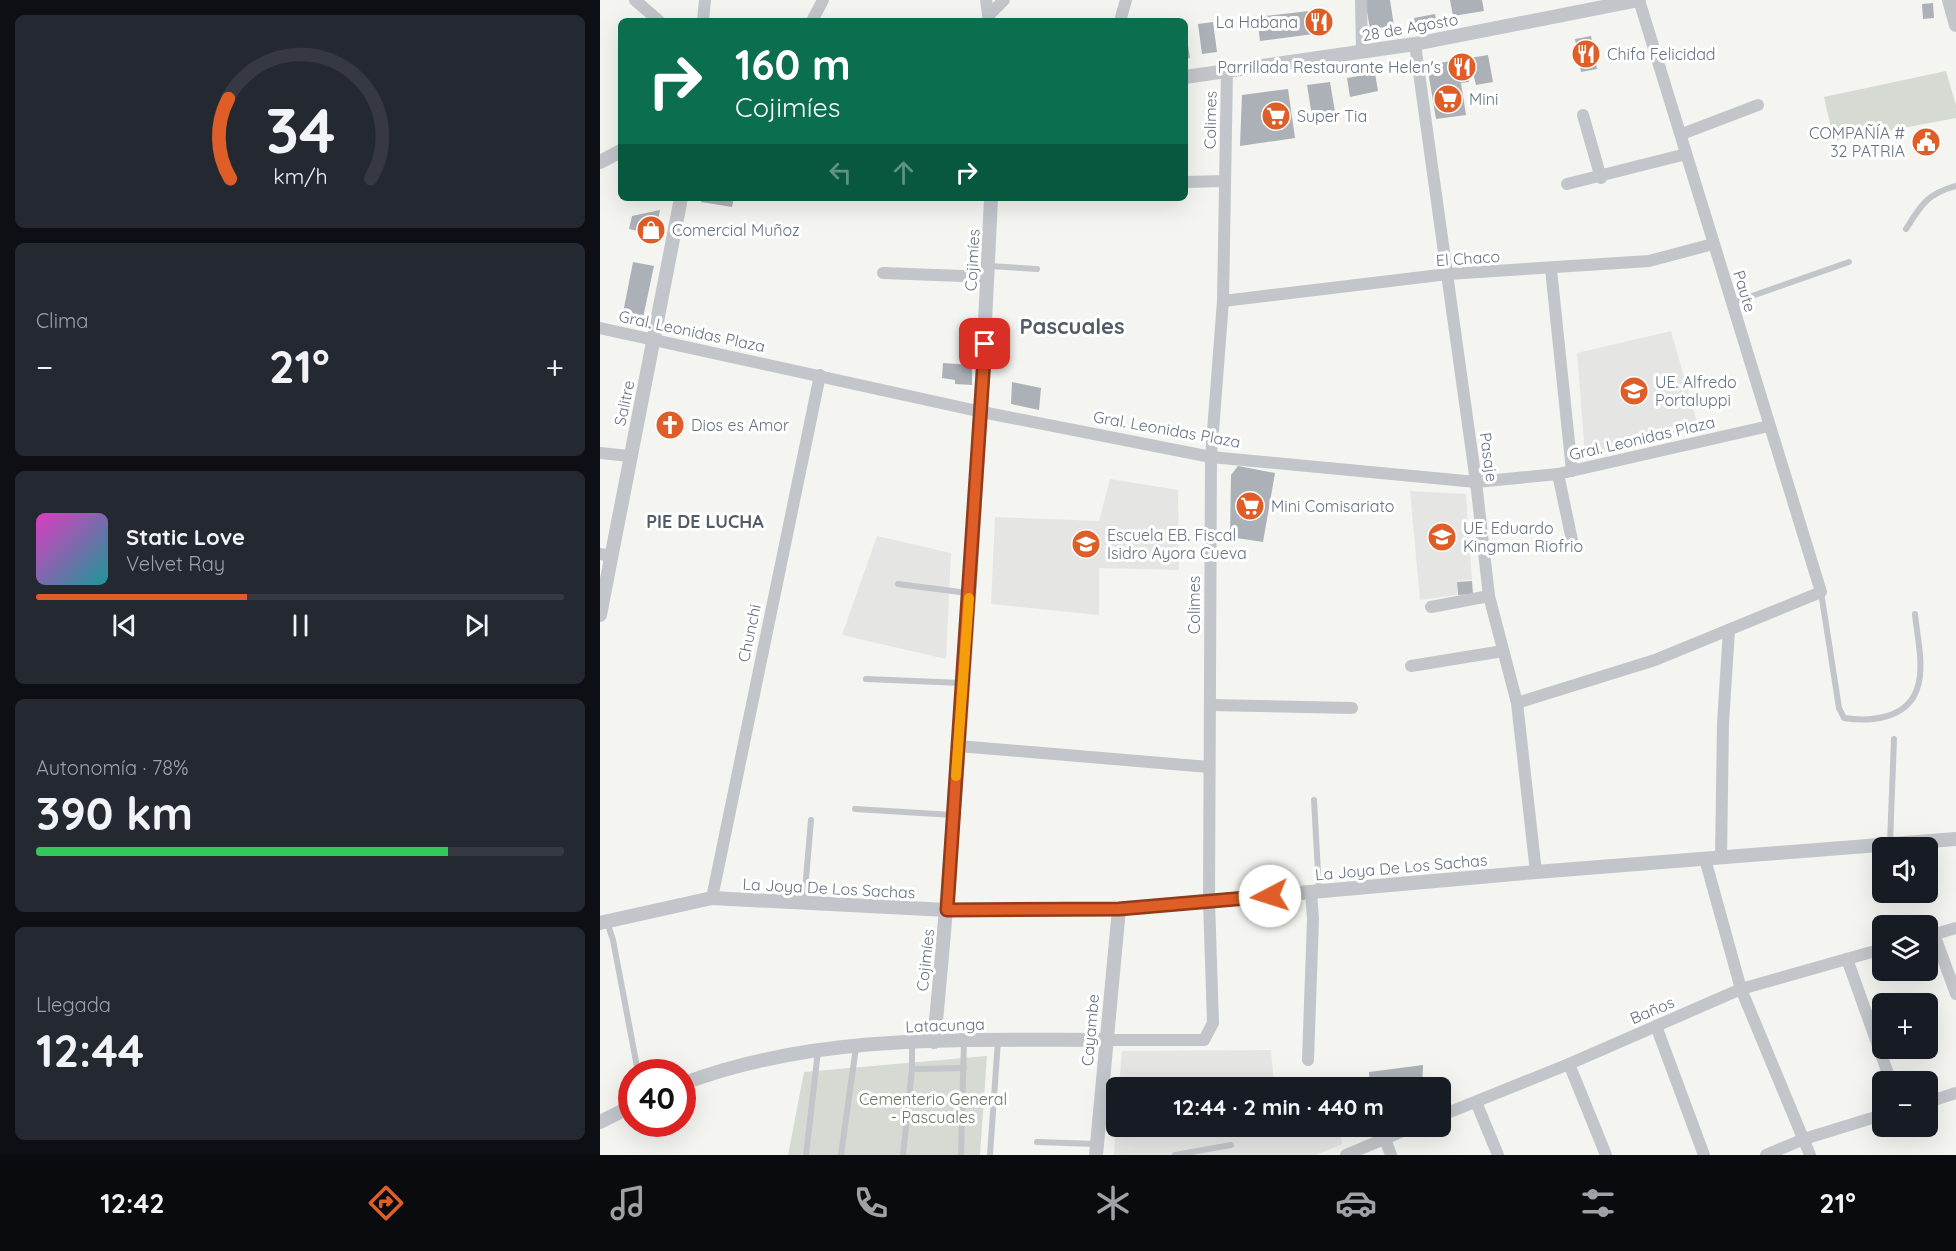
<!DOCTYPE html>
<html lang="es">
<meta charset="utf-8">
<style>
body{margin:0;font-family:Quicksand,sans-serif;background:#242831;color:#f1f3f6;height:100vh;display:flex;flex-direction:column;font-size:22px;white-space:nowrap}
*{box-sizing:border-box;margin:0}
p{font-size:20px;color:#9ea1a6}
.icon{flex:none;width:33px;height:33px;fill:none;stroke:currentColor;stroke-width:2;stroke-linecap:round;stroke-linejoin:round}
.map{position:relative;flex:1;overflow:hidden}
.panel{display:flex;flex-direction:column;gap:15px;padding:15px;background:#0d0f14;width:600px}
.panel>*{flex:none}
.banner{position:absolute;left:18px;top:18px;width:570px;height:183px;border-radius:9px;box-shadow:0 6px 24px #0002;background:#0b6e4f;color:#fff;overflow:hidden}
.fabs{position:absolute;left:1272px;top:837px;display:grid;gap:12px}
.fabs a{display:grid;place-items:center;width:66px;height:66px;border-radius:9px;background:#171b24;box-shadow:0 6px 24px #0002;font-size:30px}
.speed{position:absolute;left:18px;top:1059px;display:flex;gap:12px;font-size:30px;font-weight:700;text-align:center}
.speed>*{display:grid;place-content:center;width:78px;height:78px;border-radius:50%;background:#171b24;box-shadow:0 6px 24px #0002;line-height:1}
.speed .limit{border:9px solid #d22;background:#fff;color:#111}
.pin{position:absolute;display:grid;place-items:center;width:51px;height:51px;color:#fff;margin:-26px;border-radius:12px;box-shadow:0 3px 9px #0006}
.me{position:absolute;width:66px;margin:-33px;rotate:265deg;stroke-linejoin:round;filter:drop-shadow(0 0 4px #0008)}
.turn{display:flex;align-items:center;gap:21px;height:126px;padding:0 18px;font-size:27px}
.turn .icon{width:78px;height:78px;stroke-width:2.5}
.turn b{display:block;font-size:42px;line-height:51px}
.lanes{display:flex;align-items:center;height:57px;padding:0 18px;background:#0003;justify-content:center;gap:30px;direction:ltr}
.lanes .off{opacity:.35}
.big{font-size:45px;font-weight:700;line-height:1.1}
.panel .card{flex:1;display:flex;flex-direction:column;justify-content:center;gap:9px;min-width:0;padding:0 21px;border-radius:9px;background:#242831}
.panel .dial{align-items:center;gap:0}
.dial svg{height:156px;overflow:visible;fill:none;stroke:#363941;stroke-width:7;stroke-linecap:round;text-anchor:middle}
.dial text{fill:#f1f3f6;stroke:none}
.song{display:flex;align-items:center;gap:18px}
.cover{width:72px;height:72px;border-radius:9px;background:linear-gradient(135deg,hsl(310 70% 55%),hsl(180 70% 35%))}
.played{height:6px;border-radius:3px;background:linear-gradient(90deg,#df5d26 40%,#363941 40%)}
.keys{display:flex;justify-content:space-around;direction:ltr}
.heat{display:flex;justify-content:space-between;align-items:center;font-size:33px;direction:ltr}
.charge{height:9px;border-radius:4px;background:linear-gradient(90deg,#34c759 78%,#363941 0)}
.trip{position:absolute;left:506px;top:1077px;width:345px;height:60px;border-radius:9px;background:#171b24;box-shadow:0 6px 24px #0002;font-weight:700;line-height:60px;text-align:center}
.menu{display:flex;height:96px;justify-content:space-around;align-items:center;background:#090b0e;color:#9ea1a6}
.menu .icon{width:42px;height:42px}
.menu .active{color:#df5d26}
.menu b{font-size:27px;color:#f1f3f6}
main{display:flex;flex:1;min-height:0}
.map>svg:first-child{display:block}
</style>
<main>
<section class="panel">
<div class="card dial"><svg viewBox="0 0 100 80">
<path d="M14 69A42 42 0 1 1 86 69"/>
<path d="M14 69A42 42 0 0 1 13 28" stroke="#df5d26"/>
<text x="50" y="56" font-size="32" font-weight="700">34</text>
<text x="50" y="72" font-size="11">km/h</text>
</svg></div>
<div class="card"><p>Clima</p>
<div class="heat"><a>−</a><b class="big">21°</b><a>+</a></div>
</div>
<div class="card">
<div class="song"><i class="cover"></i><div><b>Static Love</b><p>Velvet Ray</p></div></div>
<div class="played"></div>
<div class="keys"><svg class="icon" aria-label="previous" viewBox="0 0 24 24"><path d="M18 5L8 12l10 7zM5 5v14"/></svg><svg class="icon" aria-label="pause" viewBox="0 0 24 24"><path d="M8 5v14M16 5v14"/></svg><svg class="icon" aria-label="next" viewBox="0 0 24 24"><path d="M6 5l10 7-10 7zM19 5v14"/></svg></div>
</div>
<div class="card"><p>Autonomía · 78%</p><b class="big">390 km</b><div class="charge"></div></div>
<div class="card"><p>Llegada</p><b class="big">12:44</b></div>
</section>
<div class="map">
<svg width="1356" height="1155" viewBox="0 0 1356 1155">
<rect width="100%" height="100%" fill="#f4f5f1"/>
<g fill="#e5e6e4">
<path d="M1071,331L1099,429L985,454L977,353Z"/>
<path d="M510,479L578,490L579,570L499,568V615L391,604L395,517L499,521Z"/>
<path d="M810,491L866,494L872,580L857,581V595L820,600Z"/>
<path d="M277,536L351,553L346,659L242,635Z"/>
<path d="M671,1050L674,1084L735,1078L736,1087H519L522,1051Z"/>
<path d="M516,1126L740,1127L742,1144L716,1155H514Z"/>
</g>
<g fill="#d5dbd2">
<path d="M1346,71L1356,105V118L1234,141L1224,97Z"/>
<path d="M387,1056L380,1155H188L204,1072Z"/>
</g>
<g fill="#abb1b6">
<path d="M765,0H790L794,26L770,29Z"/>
<path d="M850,0H882L884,11L853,16Z"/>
<path d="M1333,3L1334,18L1323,19L1322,4Z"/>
<path d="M726,9L729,32L660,41L657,17Z"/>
<path d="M835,14L837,27L817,31L814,18Z"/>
<path d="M613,22L617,52L602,54L598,24Z"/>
<path d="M585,26L590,58L585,59Z"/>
<path d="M991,36L997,69L981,72L975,39Z"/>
<path d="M888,55L893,82L876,85L873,73L868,74L869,82L861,83L866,115L836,119L827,65Z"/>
<path d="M775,73L778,91L750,97L747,78Z"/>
<path d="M730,82L735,112L712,116L707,85Z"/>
<path d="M688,89L695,138L640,146L642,95Z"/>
<path d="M101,198H134L132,207L101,202Z"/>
<path d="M60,210L55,235L29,229L32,216Z"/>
<path d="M33,262L54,266L41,327L21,323Z"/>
<path d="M343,363L372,365V385L355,384V380L342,378Z"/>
<path d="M412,382L441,388L439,410L411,404Z"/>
<path d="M60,414L84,418L81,436L57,432Z"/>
<path d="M638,466L675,473L663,542L630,537L631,475Z"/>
<path d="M872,581L873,594L858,595L857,582Z"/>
<path d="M823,1065L822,1088H770L769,1072Z"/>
</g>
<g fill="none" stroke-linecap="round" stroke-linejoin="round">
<g stroke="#c2c5c9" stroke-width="6">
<path d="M1306,229C1321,205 1327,194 1356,186"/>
<path d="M389,266L437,269"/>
<path d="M1132,303L1249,262"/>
<path d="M298,584L368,593"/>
<path d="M1221,592L1239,708L1244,718C1270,722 1307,719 1317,689C1325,668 1317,636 1315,614"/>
<path d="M266,679L362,683"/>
<path d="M714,800L719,891"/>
<path d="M255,809L353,815"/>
<path d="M1290,843L1294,739"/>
<path d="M204,902L211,820"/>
<path d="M7,922L13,940L38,1072"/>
<path d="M312,1069L364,1068"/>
<path d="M437,1142L496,1144"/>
<path d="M206,1155L218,1051"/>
<path d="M241,1155L256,1047"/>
<path d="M303,1155L312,1069V1043"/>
<path d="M361,1155L364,1041"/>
<path d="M390,1155L398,1040"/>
<path d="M575,1155L631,1145"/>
</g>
<g stroke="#c2c5c9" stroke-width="12">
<path d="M35,0L59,21"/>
<path d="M386,0L389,20"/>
<path d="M761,0L762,52"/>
<path d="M388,16L404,0"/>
<path d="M103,21L105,0"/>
<path d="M212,21L223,0"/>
<path d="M520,21L526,0"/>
<path d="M815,44L876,482L889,596L917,703L936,872"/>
<path d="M983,115L1001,178"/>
<path d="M1082,134L1158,105"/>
<path d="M585,182L625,181"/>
<path d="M967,184L1086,154"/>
<path d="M951,269L972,471"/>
<path d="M283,273L388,277"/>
<path d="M623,301L848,274L1049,261L1113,244"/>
<path d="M0,328L382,412L611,457L876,482L958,474L1169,426"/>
<path d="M0,453L29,456"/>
<path d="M958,474L973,545"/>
<path d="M0,554L10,556"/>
<path d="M831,607L889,596"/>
<path d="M811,666L903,651"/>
<path d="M917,703L1055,660L1221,592L1039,0"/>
<path d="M610,705L752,708"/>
<path d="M358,746L609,767"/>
<path d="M1121,857L1123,723L1129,630"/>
<path d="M1105,859L1141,989L1210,1155"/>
<path d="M112,898L220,375"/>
<path d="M1334,934L1356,994"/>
<path d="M1328,936L1356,928"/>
<path d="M1247,959L1291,1082"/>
<path d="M1056,1026L1104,1155"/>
<path d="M505,1040H604L613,1023L609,901L611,457L623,301L627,71"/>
<path d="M708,1060L713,919L711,892"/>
<path d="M969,1064L1006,1155"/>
<path d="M876,1102L898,1155"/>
<path d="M1328,1102L1356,1093"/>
<path d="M840,1116L969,1064L1141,989L1282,949"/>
<path d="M785,1139L791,1155"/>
<path d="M746,1155L815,1126"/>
<path d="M1166,1155L1204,1139L1282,1115"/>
</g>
<g stroke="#c2c5c9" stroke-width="14">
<path d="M1349,0L1356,25"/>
<path d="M585,77L815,44L1039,0"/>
<path d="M0,162L21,151"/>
<path d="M0,615L81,198"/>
<path d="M0,923L112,898L347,910L519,909L936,872L1356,839"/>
<path d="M334,1042C361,761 378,480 391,198"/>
<path d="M82,1084C215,1033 365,1040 505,1040"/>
<path d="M0,1122L32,1106"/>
<path d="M496,1155L519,909"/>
</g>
</g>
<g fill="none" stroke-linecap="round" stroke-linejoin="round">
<g stroke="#913c19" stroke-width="15">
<path id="route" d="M385,344L347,910L519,909L670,896"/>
</g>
<use href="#route" stroke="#df5d26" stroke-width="10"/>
<path stroke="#f59e0b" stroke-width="10" d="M356,776L369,598"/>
</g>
<defs>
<g id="restaurant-disc" transform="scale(1.5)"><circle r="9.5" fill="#df5d26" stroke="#fff"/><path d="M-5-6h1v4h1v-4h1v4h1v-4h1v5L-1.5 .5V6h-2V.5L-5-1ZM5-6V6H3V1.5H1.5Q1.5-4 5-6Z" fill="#fff"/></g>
<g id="supermarket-disc" transform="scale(1.5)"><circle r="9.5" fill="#df5d26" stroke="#fff"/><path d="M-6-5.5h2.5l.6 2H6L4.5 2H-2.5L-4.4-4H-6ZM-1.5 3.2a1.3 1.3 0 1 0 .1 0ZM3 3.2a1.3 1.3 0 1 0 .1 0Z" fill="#fff"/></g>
<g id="civic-disc" transform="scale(1.5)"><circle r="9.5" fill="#df5d26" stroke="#fff"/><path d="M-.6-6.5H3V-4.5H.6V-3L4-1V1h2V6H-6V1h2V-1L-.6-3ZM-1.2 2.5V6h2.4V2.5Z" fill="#fff"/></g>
<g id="shop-disc" transform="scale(1.5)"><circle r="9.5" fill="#df5d26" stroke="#fff"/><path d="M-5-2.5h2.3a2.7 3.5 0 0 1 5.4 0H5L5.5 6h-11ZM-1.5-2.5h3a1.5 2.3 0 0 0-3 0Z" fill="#fff"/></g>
<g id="school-disc" transform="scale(1.5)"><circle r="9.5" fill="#df5d26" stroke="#fff"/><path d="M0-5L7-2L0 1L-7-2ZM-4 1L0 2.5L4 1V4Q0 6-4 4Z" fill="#fff"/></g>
<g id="church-disc" transform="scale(1.5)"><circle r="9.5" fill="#df5d26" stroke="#fff"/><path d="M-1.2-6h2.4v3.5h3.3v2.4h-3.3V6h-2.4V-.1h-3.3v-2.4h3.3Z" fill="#fff"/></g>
</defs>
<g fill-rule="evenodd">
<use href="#restaurant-disc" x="719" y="22"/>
<use href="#restaurant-disc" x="986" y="54"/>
<use href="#restaurant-disc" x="862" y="67"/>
<use href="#supermarket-disc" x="848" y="99"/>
<use href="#supermarket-disc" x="676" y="116"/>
<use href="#civic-disc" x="1326" y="142"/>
<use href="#shop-disc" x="51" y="230"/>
<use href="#school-disc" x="1034" y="391"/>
<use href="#church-disc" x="70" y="425"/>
<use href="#supermarket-disc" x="650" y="506"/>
<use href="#school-disc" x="842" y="537"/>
<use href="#school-disc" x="486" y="544"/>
</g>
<g text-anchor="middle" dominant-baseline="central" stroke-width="6" stroke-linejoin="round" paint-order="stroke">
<g font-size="16" fill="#647281" stroke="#fff" text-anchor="start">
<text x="698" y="22" text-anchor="end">La Habana</text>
<text x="1007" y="54">Chifa Felicidad</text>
<text x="841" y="67" text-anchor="end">Parrillada Restaurante Helen's</text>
<text x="869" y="99">Mini</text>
<text x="697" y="116">Super Tia</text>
<text x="1305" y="133" text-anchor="end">COMPAÑÍA #<tspan x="1305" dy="18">32 PATRIA</tspan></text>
<text x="72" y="230">Comercial Muñoz</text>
<text x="1055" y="382">UE. Alfredo<tspan x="1055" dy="18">Portaluppi</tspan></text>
<text x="91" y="425">Dios es Amor</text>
<text x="671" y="506">Mini Comisariato</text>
<text x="863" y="528">UE. Eduardo<tspan x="863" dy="18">Kingman Riofrio</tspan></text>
<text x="507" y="535">Escuela EB. Fiscal<tspan x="507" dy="18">Isidro Ayora Cueva</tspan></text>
</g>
<g font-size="16" fill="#647281" stroke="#fff">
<text transform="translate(810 27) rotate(-10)">28 de Agosto</text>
<text transform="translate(610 120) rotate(-89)">Colimes</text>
<text transform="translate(868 258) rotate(-4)">El Chaco</text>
<text transform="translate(372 260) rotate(-87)">Cojimíes</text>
<text transform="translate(1145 291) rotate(73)">Paute</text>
<text transform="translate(92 331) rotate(12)">Gral. Leonidas Plaza</text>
<text transform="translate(24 403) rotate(-78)">Salitre</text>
<text transform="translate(567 429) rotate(10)">Gral. Leonidas Plaza</text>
<text transform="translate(1042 438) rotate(-13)">Gral. Leonidas Plaza</text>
<text transform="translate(889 457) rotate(82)">Pasaje</text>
<text transform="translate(594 605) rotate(-90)">Colimes</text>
<text transform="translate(149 633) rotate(-78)">Chunchi</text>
<text transform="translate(801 867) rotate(-5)">La Joya De Los Sachas</text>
<text transform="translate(229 888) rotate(3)">La Joya De Los Sachas</text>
<text transform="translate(325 960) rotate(-84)">Cojimíes</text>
<text transform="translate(1052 1010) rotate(-23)">Baños</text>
<text transform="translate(345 1025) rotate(-2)">Latacunga</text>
<text transform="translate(490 1030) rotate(-85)">Cayambe</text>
</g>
<g font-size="16" fill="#667963" stroke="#fff">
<text x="333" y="1099">Cementerio General<tspan x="333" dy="18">- Pascuales</tspan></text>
</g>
<g font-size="18" font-weight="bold" fill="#525c67" stroke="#fff">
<text x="105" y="521">PIE DE LUCHA</text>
</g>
<g font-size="22" font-weight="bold" fill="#525c67" stroke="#fff">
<text x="472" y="326">Pascuales</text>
</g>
</g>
</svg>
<div class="fabs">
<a><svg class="icon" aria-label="sound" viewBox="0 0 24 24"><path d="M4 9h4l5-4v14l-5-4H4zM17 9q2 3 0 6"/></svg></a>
<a><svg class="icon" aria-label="layers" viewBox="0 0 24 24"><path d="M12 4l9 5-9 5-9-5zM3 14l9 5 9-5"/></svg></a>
<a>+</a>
<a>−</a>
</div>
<div class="speed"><div class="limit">40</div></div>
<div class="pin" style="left:385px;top:344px;background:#d93025"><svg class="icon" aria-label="arrive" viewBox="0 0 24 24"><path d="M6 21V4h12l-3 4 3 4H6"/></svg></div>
<svg class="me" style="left:670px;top:896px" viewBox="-20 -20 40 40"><circle r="19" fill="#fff"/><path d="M0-13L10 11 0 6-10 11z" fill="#df5d26"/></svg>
<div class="trip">12:44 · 2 min · 440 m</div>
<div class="banner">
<div class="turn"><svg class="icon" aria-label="right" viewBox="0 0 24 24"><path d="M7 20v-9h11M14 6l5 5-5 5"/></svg><div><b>160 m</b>Cojimíes</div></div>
<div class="lanes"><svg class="icon off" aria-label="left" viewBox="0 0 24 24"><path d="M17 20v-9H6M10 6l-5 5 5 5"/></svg><svg class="icon off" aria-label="ahead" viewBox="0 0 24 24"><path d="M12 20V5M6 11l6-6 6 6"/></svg><svg class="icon" aria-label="right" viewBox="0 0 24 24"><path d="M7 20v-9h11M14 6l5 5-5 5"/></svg></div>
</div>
</div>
</main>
<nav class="menu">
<b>12:42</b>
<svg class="icon active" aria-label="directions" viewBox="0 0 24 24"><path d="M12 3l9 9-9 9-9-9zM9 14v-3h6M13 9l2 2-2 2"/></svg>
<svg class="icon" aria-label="music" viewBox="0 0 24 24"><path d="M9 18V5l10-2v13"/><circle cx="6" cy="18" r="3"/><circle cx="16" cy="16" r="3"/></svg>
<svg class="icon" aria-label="phone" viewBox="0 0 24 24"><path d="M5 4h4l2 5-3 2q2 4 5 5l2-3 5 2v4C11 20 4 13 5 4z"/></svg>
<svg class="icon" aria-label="climate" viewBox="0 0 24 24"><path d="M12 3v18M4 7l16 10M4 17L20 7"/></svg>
<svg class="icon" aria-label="car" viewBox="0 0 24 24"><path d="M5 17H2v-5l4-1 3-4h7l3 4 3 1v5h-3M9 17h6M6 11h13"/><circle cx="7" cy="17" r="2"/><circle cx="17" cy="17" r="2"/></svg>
<svg class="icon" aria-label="filters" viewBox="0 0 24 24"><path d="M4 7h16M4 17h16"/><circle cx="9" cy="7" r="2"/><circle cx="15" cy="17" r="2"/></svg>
<b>21°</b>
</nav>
